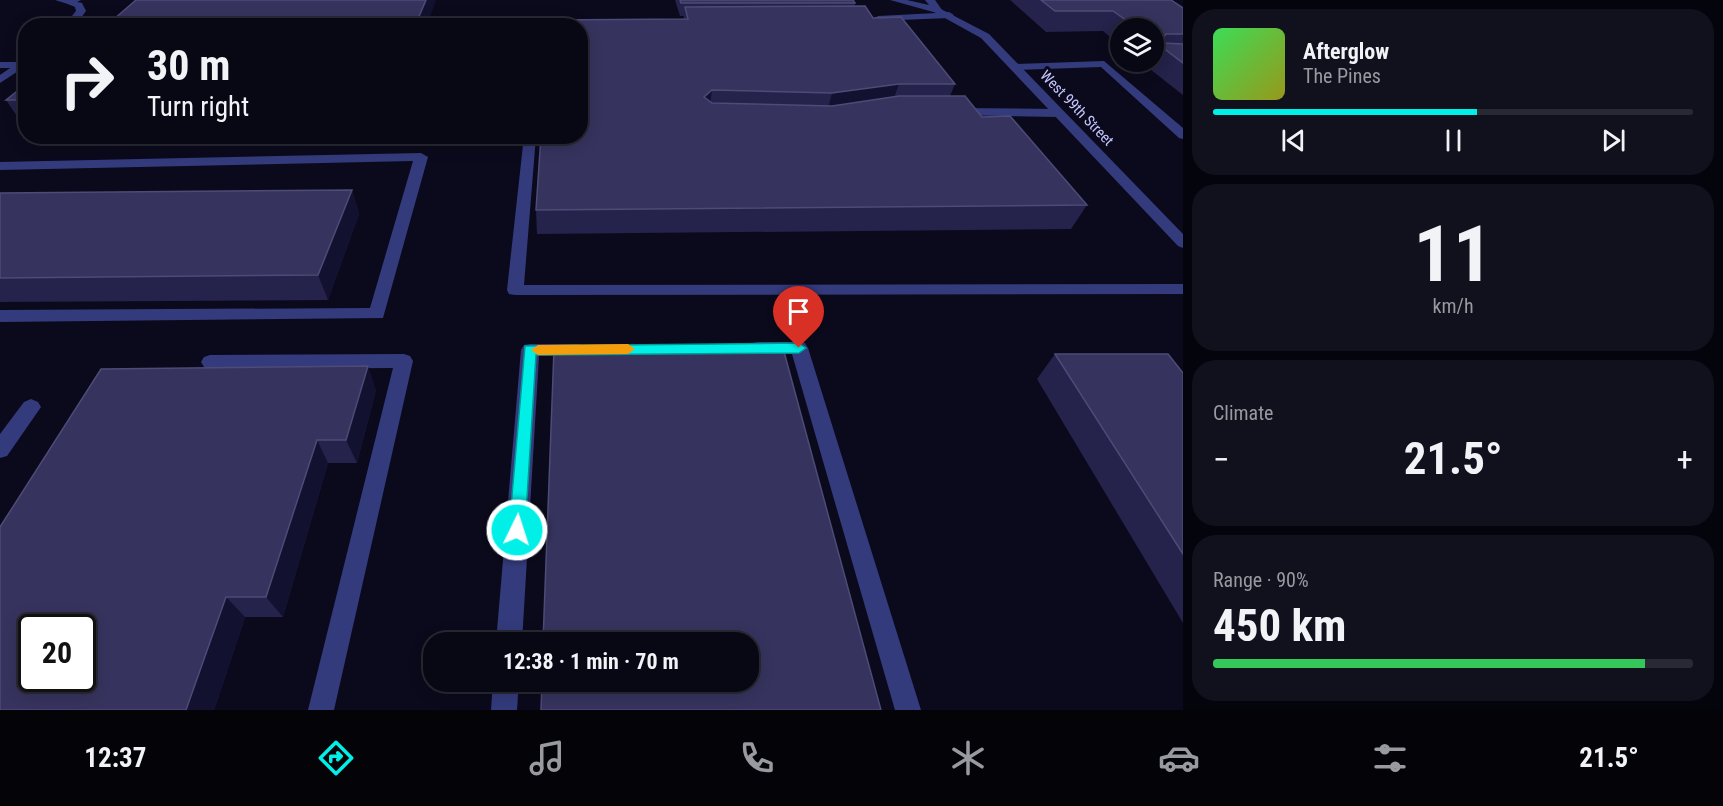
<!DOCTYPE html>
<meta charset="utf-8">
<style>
body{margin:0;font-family:"Roboto Condensed",sans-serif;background:#11111e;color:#f1f3f6;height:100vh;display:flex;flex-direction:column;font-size:22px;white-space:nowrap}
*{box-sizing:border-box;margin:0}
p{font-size:20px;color:#989aa0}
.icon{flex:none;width:33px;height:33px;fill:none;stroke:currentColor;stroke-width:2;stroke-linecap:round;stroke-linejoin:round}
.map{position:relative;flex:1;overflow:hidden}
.sheet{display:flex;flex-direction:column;gap:9px;padding:9px;background:#04040c;width:540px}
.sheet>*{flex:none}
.top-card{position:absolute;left:18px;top:18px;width:570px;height:126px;border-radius:24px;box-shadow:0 3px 15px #0003,0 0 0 2px #292934;background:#080815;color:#f1f3f6;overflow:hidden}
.tools{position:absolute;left:1110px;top:18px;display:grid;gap:12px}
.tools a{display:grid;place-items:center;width:54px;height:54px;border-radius:50%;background:#080815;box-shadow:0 3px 15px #0003,0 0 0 2px #292934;font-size:30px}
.speed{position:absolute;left:18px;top:614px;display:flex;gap:12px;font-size:30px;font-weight:700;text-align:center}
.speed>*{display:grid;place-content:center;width:78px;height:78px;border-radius:50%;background:#080815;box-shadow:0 3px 15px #0003,0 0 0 2px #292934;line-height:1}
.speed .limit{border:3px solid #111;border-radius:9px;background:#fff;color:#111}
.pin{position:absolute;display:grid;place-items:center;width:51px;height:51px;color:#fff;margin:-62px -26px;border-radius:50% 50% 50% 0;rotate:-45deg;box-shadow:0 0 6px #0007}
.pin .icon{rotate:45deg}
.me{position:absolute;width:66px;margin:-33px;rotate:4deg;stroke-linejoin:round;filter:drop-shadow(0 0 4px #0008)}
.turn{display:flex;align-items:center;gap:21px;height:126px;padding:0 30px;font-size:27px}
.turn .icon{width:78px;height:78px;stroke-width:2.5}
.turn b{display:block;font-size:42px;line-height:51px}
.big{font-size:45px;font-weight:700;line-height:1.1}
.sheet .tile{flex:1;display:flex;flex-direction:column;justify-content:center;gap:9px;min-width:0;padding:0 21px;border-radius:24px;background:#11111e}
.sheet .dial{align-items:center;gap:0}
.dial b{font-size:78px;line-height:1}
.song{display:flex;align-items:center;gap:18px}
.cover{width:72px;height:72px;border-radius:9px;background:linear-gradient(135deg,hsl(130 70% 55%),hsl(60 70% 35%))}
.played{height:6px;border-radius:3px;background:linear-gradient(90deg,#00f0e8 55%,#292934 55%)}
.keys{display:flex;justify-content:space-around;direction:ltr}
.heat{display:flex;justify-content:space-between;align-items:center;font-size:33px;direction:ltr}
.charge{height:9px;border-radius:4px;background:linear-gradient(90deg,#34c759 90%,#292934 0)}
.trip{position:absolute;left:423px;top:632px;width:336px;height:60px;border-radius:24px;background:#080815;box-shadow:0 3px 15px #0003,0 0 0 2px #292934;font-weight:700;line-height:60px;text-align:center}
.tabs{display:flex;height:96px;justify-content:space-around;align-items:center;background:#030308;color:#989aa0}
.tabs .icon{width:42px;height:42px}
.tabs .current{color:#00f0e8}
.tabs b{font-size:27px;color:#f1f3f6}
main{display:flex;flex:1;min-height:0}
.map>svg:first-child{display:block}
</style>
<main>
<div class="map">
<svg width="1183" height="710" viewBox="0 0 1183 710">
<rect width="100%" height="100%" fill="#0b0a1c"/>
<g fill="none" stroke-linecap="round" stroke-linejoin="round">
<g fill="#343b7c" fill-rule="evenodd">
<path d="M55,0H81L71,5Z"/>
<path d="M890,0H907L929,5L925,0H935L942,10L937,13L949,12L954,15L949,18L875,21L873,19L878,16L937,13Z"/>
<path d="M541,19H572L577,22L572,25L536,26L538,20Z"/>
<path d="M1104,61L1183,128V139L1179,138L1101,67L1015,70L1010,67L1015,64Z"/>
<path d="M0,62H19L24,65L19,68H0Z"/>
<path d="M956,108L1058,109L1064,113L1058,117L952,115L950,112Z"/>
<path d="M524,136H536L524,285L1183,284V294L515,295L509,294L507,290Z"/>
<path d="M421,153L428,157L383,318L0,322V310L370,308L413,161L0,170V162Z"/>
<path d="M758,342H799L805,343L808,348L921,710H895L792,354L752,353L749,348L752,343Z"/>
<path d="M530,344H577L583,345L586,350L583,355L539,356L522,642H496L521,350L524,345Z"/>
<path d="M404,354L410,356L413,361L334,710H308L393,368L210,369L204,367L201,362L204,357L210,355Z"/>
<path d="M31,399L38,402L41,407L7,456L0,458V434L24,402Z"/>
<path d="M493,681H519L517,710H491Z"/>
</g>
<g fill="#343b7c" fill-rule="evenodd">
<path d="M68,0L82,3L86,11L75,26H64L76,11L75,7L68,4Z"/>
<path d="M937,7L989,34L1183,234V248L1178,246L981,38L934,12L932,10Z"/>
<path d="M26,57V66L0,83V75Z"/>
</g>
</g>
<g fill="#25224b">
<path d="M675,0H853L855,3L854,6L873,18L955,84L950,96L982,117L1087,205L1071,229L537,234L536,210L683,19L684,16H680Z"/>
<path d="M1010,0H1171L1183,8V95L1141,62H1154V28H1120V45L1103,31L1046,32Z"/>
<path d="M26,84V122H21L6,100Z"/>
<path d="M352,190L359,214L328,300L0,302V193Z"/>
<path d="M1055,354L1183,373V623L1037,379Z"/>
<path d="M376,390L357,463H328L283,617H245L214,710H0Z"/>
</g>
<g fill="#131130">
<path d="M426,0H436L427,26H415Z"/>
<path d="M899,84L891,106L826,116L832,93Z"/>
<path d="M712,90L709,113L704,97Z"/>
<path d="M352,190L359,214L328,300L318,275Z"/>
<path d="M368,366L376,390L357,463L346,440Z"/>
<path d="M317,440L328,463L283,617L266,597Z"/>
<path d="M226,597L245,617L214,710H186Z"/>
</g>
<g fill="#36345e" stroke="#4d4b77" stroke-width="1.5" fill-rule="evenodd">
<path d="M136,0H426L415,26H106Z"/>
<path d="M680,0H853L855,3H681Z"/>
<path d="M1041,0H1171L1183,8V34H1166L1160,41L1163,43L1183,44V63L1154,41V28H1137L1113,11H1055Z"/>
<path d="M865,6L873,18L901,17L955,84H899L832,93L712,90L704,97L712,103L832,106L899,96H965L982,117L1010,116L1087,205L536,210L541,136H580V26H548V20L688,19L685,7Z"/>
<path d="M26,84V100H6Z"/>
<path d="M352,190L318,275L0,278V193Z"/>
<path d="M783,348L881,710H541L542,681H748V642H543L554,349Z"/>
<path d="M1055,354H1168L1183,373V554Z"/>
<path d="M368,366L346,440H317L266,597H226L186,710H0V527L101,369ZM32,627H82V678H32Z"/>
</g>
<path fill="#00f0e8" stroke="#009c97" stroke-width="1.5" d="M799,343L806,348L799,353L536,355L525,530L523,535L517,537L511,535L509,530L525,346Z"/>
<path fill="#f59e0b" d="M628,344L635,349L628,354L538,355L531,350L538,345Z"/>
<g text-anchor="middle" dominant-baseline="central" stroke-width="6" stroke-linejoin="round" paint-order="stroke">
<g font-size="15" fill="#c5c6ff" stroke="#0b0a1c">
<text transform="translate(1077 108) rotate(46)">West 99th Street</text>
</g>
</g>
</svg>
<div class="tools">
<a><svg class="icon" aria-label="layers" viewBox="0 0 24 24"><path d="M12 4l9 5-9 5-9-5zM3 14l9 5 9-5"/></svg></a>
</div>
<div class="speed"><div class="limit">20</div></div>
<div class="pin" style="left:799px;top:348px;background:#d93025"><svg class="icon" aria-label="arrive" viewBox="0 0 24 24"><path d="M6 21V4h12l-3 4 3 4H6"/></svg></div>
<svg class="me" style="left:517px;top:530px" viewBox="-20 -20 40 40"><circle r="17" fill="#00f0e8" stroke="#fff" stroke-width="3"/><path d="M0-11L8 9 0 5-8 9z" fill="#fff"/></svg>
<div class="trip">12:38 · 1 min · 70 m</div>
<div class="top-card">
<div class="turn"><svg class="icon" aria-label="right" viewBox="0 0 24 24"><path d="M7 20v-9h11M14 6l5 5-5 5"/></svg><div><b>30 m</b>Turn right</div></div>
</div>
</div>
<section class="sheet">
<div class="tile">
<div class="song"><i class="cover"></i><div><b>Afterglow</b><p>The Pines</p></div></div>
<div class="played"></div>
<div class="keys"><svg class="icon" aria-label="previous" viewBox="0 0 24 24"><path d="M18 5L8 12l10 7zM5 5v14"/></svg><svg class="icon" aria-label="pause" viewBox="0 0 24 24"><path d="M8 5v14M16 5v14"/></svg><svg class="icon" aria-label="next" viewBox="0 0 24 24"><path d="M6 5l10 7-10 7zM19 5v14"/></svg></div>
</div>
<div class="tile dial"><b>11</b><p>km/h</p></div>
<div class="tile"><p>Climate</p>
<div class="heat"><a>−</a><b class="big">21.5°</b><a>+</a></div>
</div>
<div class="tile"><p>Range · 90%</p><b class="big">450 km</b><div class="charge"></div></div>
</section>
</main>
<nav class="tabs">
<b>12:37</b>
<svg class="icon current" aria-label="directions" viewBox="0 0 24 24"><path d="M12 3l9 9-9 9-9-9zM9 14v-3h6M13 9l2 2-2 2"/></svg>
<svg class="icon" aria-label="music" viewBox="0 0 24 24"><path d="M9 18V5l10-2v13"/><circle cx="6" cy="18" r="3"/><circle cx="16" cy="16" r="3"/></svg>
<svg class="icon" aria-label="phone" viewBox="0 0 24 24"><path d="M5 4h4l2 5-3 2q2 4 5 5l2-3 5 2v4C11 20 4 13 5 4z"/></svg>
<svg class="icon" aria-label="climate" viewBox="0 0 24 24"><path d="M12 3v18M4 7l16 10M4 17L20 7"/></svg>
<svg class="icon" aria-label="car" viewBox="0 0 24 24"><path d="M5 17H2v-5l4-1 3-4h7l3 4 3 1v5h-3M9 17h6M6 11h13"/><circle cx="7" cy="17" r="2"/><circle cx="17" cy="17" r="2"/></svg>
<svg class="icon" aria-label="filters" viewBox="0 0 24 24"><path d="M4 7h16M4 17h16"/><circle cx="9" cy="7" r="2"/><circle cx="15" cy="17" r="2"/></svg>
<b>21.5°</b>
</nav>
